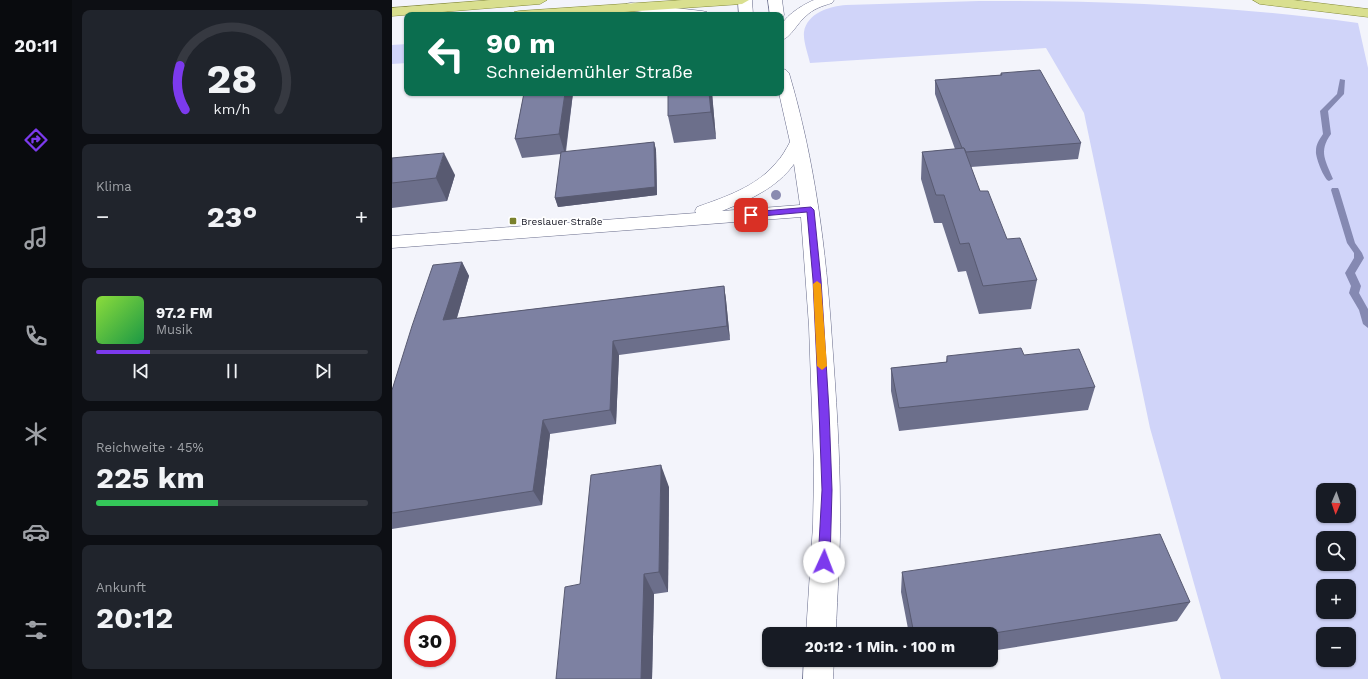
<!DOCTYPE html>
<html lang="de">
<meta charset="utf-8">
<style>
body{margin:0;font-family:"Work Sans",sans-serif;background:#20242c;color:#f1f3f6;height:100vh;display:flex;flex-direction:column;font-size:15px;white-space:nowrap}
*{box-sizing:border-box;margin:0}
p{font-size:13px;color:#9ea1a6}
.icon{flex:none;width:22px;height:22px;fill:none;stroke:currentColor;stroke-width:2;stroke-linecap:round;stroke-linejoin:round}
.map{position:relative;flex:1;overflow:hidden}
.drawer{display:flex;flex-direction:column;gap:10px;padding:10px;background:#0d0f14;width:320px}
.drawer>*{flex:none}
.banner{position:absolute;left:12px;top:12px;width:380px;height:84px;border-radius:8px;box-shadow:0 1px 3px #0004;background:#0b6e4f;color:#fff;overflow:hidden}
.needle{width:26px;rotate:182deg}
.fabs{position:absolute;left:924px;top:483px;display:grid;gap:8px}
.fabs a{display:grid;place-items:center;width:40px;height:40px;border-radius:8px;background:#171b24;box-shadow:0 1px 3px #0004;font-size:20px}
.speed{position:absolute;left:12px;top:615px;display:flex;gap:8px;font-size:20px;font-weight:700;text-align:center}
.speed>*{display:grid;place-content:center;width:52px;height:52px;border-radius:50%;background:#171b24;box-shadow:0 1px 3px #0004;line-height:1}
.speed .limit{border:6px solid #d22;background:#fff;color:#111}
.pin{position:absolute;display:grid;place-items:center;width:34px;height:34px;color:#fff;margin:-17px;border-radius:8px;box-shadow:0 2px 6px #0006}
.me{position:absolute;width:44px;margin:-22px;rotate:2deg;stroke-linejoin:round;filter:drop-shadow(0 0 3px #0008)}
.turn{display:flex;align-items:center;gap:14px;height:84px;padding:0 16px;font-size:18px}
.turn .icon{width:52px;height:52px;stroke-width:2.5}
.turn b{display:block;font-size:28px;line-height:34px}
.big{font-size:30px;font-weight:700;line-height:1.1}
.drawer .card{flex:1;display:flex;flex-direction:column;justify-content:center;gap:6px;min-width:0;padding:0 14px;border-radius:8px;background:#20242c}
.drawer .dial{align-items:center;gap:0}
.dial svg{height:104px;overflow:visible;fill:none;stroke:#363941;stroke-width:7;stroke-linecap:round;text-anchor:middle}
.dial text{fill:#f1f3f6;stroke:none}
.song{display:flex;align-items:center;gap:12px}
.cover{width:48px;height:48px;border-radius:6px;background:linear-gradient(135deg,hsl(90 70% 55%),hsl(140 70% 35%))}
.played{height:4px;border-radius:2px;background:linear-gradient(90deg,#7c3aed 20%,#363941 20%)}
.keys{display:flex;justify-content:space-around;direction:ltr}
.heat{display:flex;justify-content:space-between;align-items:center;font-size:22px;direction:ltr}
.charge{height:6px;border-radius:3px;background:linear-gradient(90deg,#34c759 45%,#363941 0)}
.trip{position:absolute;left:370px;top:627px;width:236px;height:40px;border-radius:8px;background:#171b24;box-shadow:0 1px 3px #0004;font-weight:700;line-height:40px;text-align:center}
main{display:flex;flex:1;min-height:0}
.tab-bar{display:flex;flex-direction:column;width:72px;justify-content:space-around;align-items:center;background:#090b0e;color:#9ea1a6}
.tab-bar .icon{width:28px;height:28px}
.tab-bar .on{color:#7c3aed}
.tab-bar b{font-size:18px;color:#f1f3f6}
.map>svg:first-child{display:block}
</style>
<main>
<nav class="tab-bar">
<b>20:11</b>
<svg class="icon on" aria-label="directions" viewBox="0 0 24 24"><path d="M12 3l9 9-9 9-9-9zM9 14v-3h6M13 9l2 2-2 2"/></svg>
<svg class="icon" aria-label="music" viewBox="0 0 24 24"><path d="M9 18V5l10-2v13"/><circle cx="6" cy="18" r="3"/><circle cx="16" cy="16" r="3"/></svg>
<svg class="icon" aria-label="phone" viewBox="0 0 24 24"><path d="M5 4h4l2 5-3 2q2 4 5 5l2-3 5 2v4C11 20 4 13 5 4z"/></svg>
<svg class="icon" aria-label="climate" viewBox="0 0 24 24"><path d="M12 3v18M4 7l16 10M4 17L20 7"/></svg>
<svg class="icon" aria-label="car" viewBox="0 0 24 24"><path d="M5 17H2v-5l4-1 3-4h7l3 4 3 1v5h-3M9 17h6M6 11h13"/><circle cx="7" cy="17" r="2"/><circle cx="17" cy="17" r="2"/></svg>
<svg class="icon" aria-label="filters" viewBox="0 0 24 24"><path d="M4 7h16M4 17h16"/><circle cx="9" cy="7" r="2"/><circle cx="15" cy="17" r="2"/></svg>
</nav>
<section class="drawer">
<div class="card dial"><svg viewBox="0 0 100 80">
<path d="M14 69A42 42 0 1 1 86 69"/>
<path d="M14 69A42 42 0 0 1 10 35" stroke="#7c3aed"/>
<text x="50" y="56" font-size="32" font-weight="700">28</text>
<text x="50" y="72" font-size="11">km/h</text>
</svg></div>
<div class="card"><p>Klima</p>
<div class="heat"><a>−</a><b class="big">23°</b><a>+</a></div>
</div>
<div class="card">
<div class="song"><i class="cover"></i><div><b>97.2 FM</b><p>Musik</p></div></div>
<div class="played"></div>
<div class="keys"><svg class="icon" aria-label="previous" viewBox="0 0 24 24"><path d="M18 5L8 12l10 7zM5 5v14"/></svg><svg class="icon" aria-label="pause" viewBox="0 0 24 24"><path d="M8 5v14M16 5v14"/></svg><svg class="icon" aria-label="next" viewBox="0 0 24 24"><path d="M6 5l10 7-10 7zM19 5v14"/></svg></div>
</div>
<div class="card"><p>Reichweite · 45%</p><b class="big">225 km</b><div class="charge"></div></div>
<div class="card"><p>Ankunft</p><b class="big">20:12</b></div>
</section>
<div class="map">
<svg width="976" height="679" viewBox="0 0 976 679">
<rect width="100%" height="100%" fill="#f3f4fb"/>
<g fill="#d0d4f9" fill-rule="evenodd">
<path d="M587,1C714,0 841,6 966,23L976,68V679H829L758,428L692,113L654,48L418,63C416,54 411,41 412,32C415,13 438,6 454,5ZM931,490H957V516H931ZM931,538H957V564H931ZM931,586H957V612H931ZM931,634H957V660H931Z"/>
<path d="M15,44V63L0,64V45Z"/>
</g>
<g fill="none" stroke-linecap="round" stroke-linejoin="round">
<g fill="#8589b2" fill-rule="evenodd">
<path d="M948,79L953,80L952,94L936,111L939,134C926,152 934,161 941,179L937,181C932,180 923,156 924,151C924,144 927,140 931,134L928,111L945,94Z"/>
<path d="M940,188H946L947,190L963,243L970,253L972,258L963,273L969,286L967,293L976,309V328L971,324L967,310L957,293L959,286L953,273L962,258V253L955,243L939,190Z"/>
</g>
<g stroke="#676b8a" stroke-width="1">
<g id="minor">
<path d="M346,0H360L361,15H347Z"/>
<path d="M376,0H390L392,15L390,18L389,15H378Z"/>
<path d="M422,0H442L440,3C430,6 421,9 414,16C405,23 399,38 389,40C389,36 388,31 389,27C392,16 412,4 422,0Z"/>
<path d="M239,3L310,11L315,12L317,15H274L234,10L232,7L234,4Z"/>
<path d="M389,68L394,70L397,73C423,161 434,249 440,340C444,396 448,451 448,507C449,549 445,592 444,634H414L421,525L422,469L417,326L409,217L0,248V236L304,213L303,211L305,207C333,197 364,187 384,163C390,157 394,149 398,142L387,93H389ZM402,164L408,205L330,211C357,200 385,188 402,164Z"/>
<path d="M412,660H442L441,679H411Z"/>
</g>
</g>
<g stroke="#848a38" stroke-width="1">
<g id="primary">
<path d="M99,0H155L148,4L0,16V8Z"/>
<path d="M291,0H357L350,4L187,15H120L122,12L127,11Z"/>
<path d="M861,0H901L976,9V17L868,4Z"/>
</g>
</g>
<use href="#minor" fill="#fff" fill-rule="evenodd"/>
<use href="#primary" fill="#d9df8f" fill-rule="evenodd"/>
</g>
<circle fill="#898ab0" cx="384" cy="195" r="5"/>
<g fill="#6c6f8b">
<path d="M609,73L689,143L686,159L579,167L588,191L615,239L645,280L639,309L587,314L574,271L566,272L550,223H542L529,179L530,152L563,149L543,94V80L608,75Z"/>
<path d="M132,93H181L174,152L262,142L264,150L265,195L166,207L163,198L169,154L130,158L123,139Z"/>
<path d="M320,93L324,139L282,143L276,116Z"/>
<path d="M0,158L63,175L55,201L0,208Z"/>
<path d="M70,262L77,276L65,318L332,286L334,300L338,340L227,355L224,424L158,434L150,505L0,529V390Z"/>
<path d="M632,355L703,387L696,410L507,431L499,391V368L554,362L555,356Z"/>
<path d="M277,487L276,592L262,594L260,679H164L188,584Z"/>
<path d="M510,572L798,602L785,621L599,651V634H517L509,592Z"/>
<path d="M522,660H544L522,664Z"/>
</g>
<g fill="#585a71">
<path d="M173,93H181L173,154L167,134Z"/>
<path d="M317,93H320L324,139L319,112Z"/>
<path d="M262,142L264,150L265,195L166,207L163,198Z"/>
<path d="M52,153L63,175L55,201L44,178Z"/>
<path d="M70,262L77,276L60,334L51,320Z"/>
<path d="M332,286L334,300L338,340L335,326Z"/>
<path d="M221,341L227,355L224,424L218,410Z"/>
<path d="M151,420L158,434L150,505L141,491Z"/>
<path d="M269,465L277,487L276,592L267,572Z"/>
<path d="M252,574L262,594L260,679H249Z"/>
</g>
<g fill="#7d81a2" stroke="#585a71">
<path d="M648,70L689,143L574,152L572,148H570L543,80L610,75L609,73Z"/>
<path d="M132,93H173L167,134L123,139Z"/>
<path d="M276,93H317L319,112L276,116Z"/>
<path d="M262,142L263,187L163,198L169,152Z"/>
<path d="M572,148L588,191H596L615,239L628,238L645,280L591,286L577,243L568,244L552,195H544L530,152Z"/>
<path d="M52,153L44,178L0,183V158Z"/>
<path d="M70,262L51,320L332,286L335,326L221,341L218,410L151,420L141,491L0,513V390L20,326L41,265Z"/>
<path d="M629,348L632,355L687,349L703,387L507,408L499,368L555,362V356Z"/>
<path d="M269,465L267,572L252,574L249,679H164L173,587L188,584L199,475Z"/>
<path d="M768,534L798,602L596,634H522L510,572Z"/>
</g>
<path fill="#7c3aed" stroke="#51269a" d="M419,207L422,210L429,280L437,410L440,490L438,562L436,565L432,567L428,565L426,562L430,490L427,410L421,280L415,212L359,217L355,215L359,212Z"/>
<path fill="#f59e0b" d="M425,281L429,284L435,366L430,370L425,366L421,284Z"/>
<rect fill="#7a812c" stroke="#fff" stroke-width="1.5" x="117" y="217" width="8" height="8" rx="2"/>
<g text-anchor="middle" dominant-baseline="central" stroke-width="3.5" stroke-linejoin="round" paint-order="stroke">
<g font-size="10" fill="#151623" stroke="#fff" text-anchor="start">
<text x="129" y="221">Breslauer Straße</text>
</g>
</g>
</svg>
<div class="fabs">
<a><svg class="needle" viewBox="-14 -14 28 28"><path d="M0-13l5 13h-10z" fill="#e53935"/><path d="M0 13l5-13h-10z" fill="#9ea1a6"/></svg></a>
<a><svg class="icon" aria-label="search" viewBox="0 0 24 24"><circle cx="10" cy="10" r="6"/><path d="M15 15l6 6"/></svg></a>
<a>+</a>
<a>−</a>
</div>
<div class="speed"><div class="limit">30</div></div>
<div class="pin" style="left:359px;top:215px;background:#d93025"><svg class="icon" aria-label="arrive" viewBox="0 0 24 24"><path d="M6 21V4h12l-3 4 3 4H6"/></svg></div>
<svg class="me" style="left:432px;top:562px" viewBox="-20 -20 40 40"><circle r="19" fill="#fff"/><path d="M0-13L10 11 0 6-10 11z" fill="#7c3aed"/></svg>
<div class="trip">20:12 · 1 Min. · 100 m</div>
<div class="banner">
<div class="turn"><svg class="icon" aria-label="left" viewBox="0 0 24 24"><path d="M17 20v-9H6M10 6l-5 5 5 5"/></svg><div><b>90 m</b>Schneidemühler Straße</div></div>
</div>
</div>
</main>
